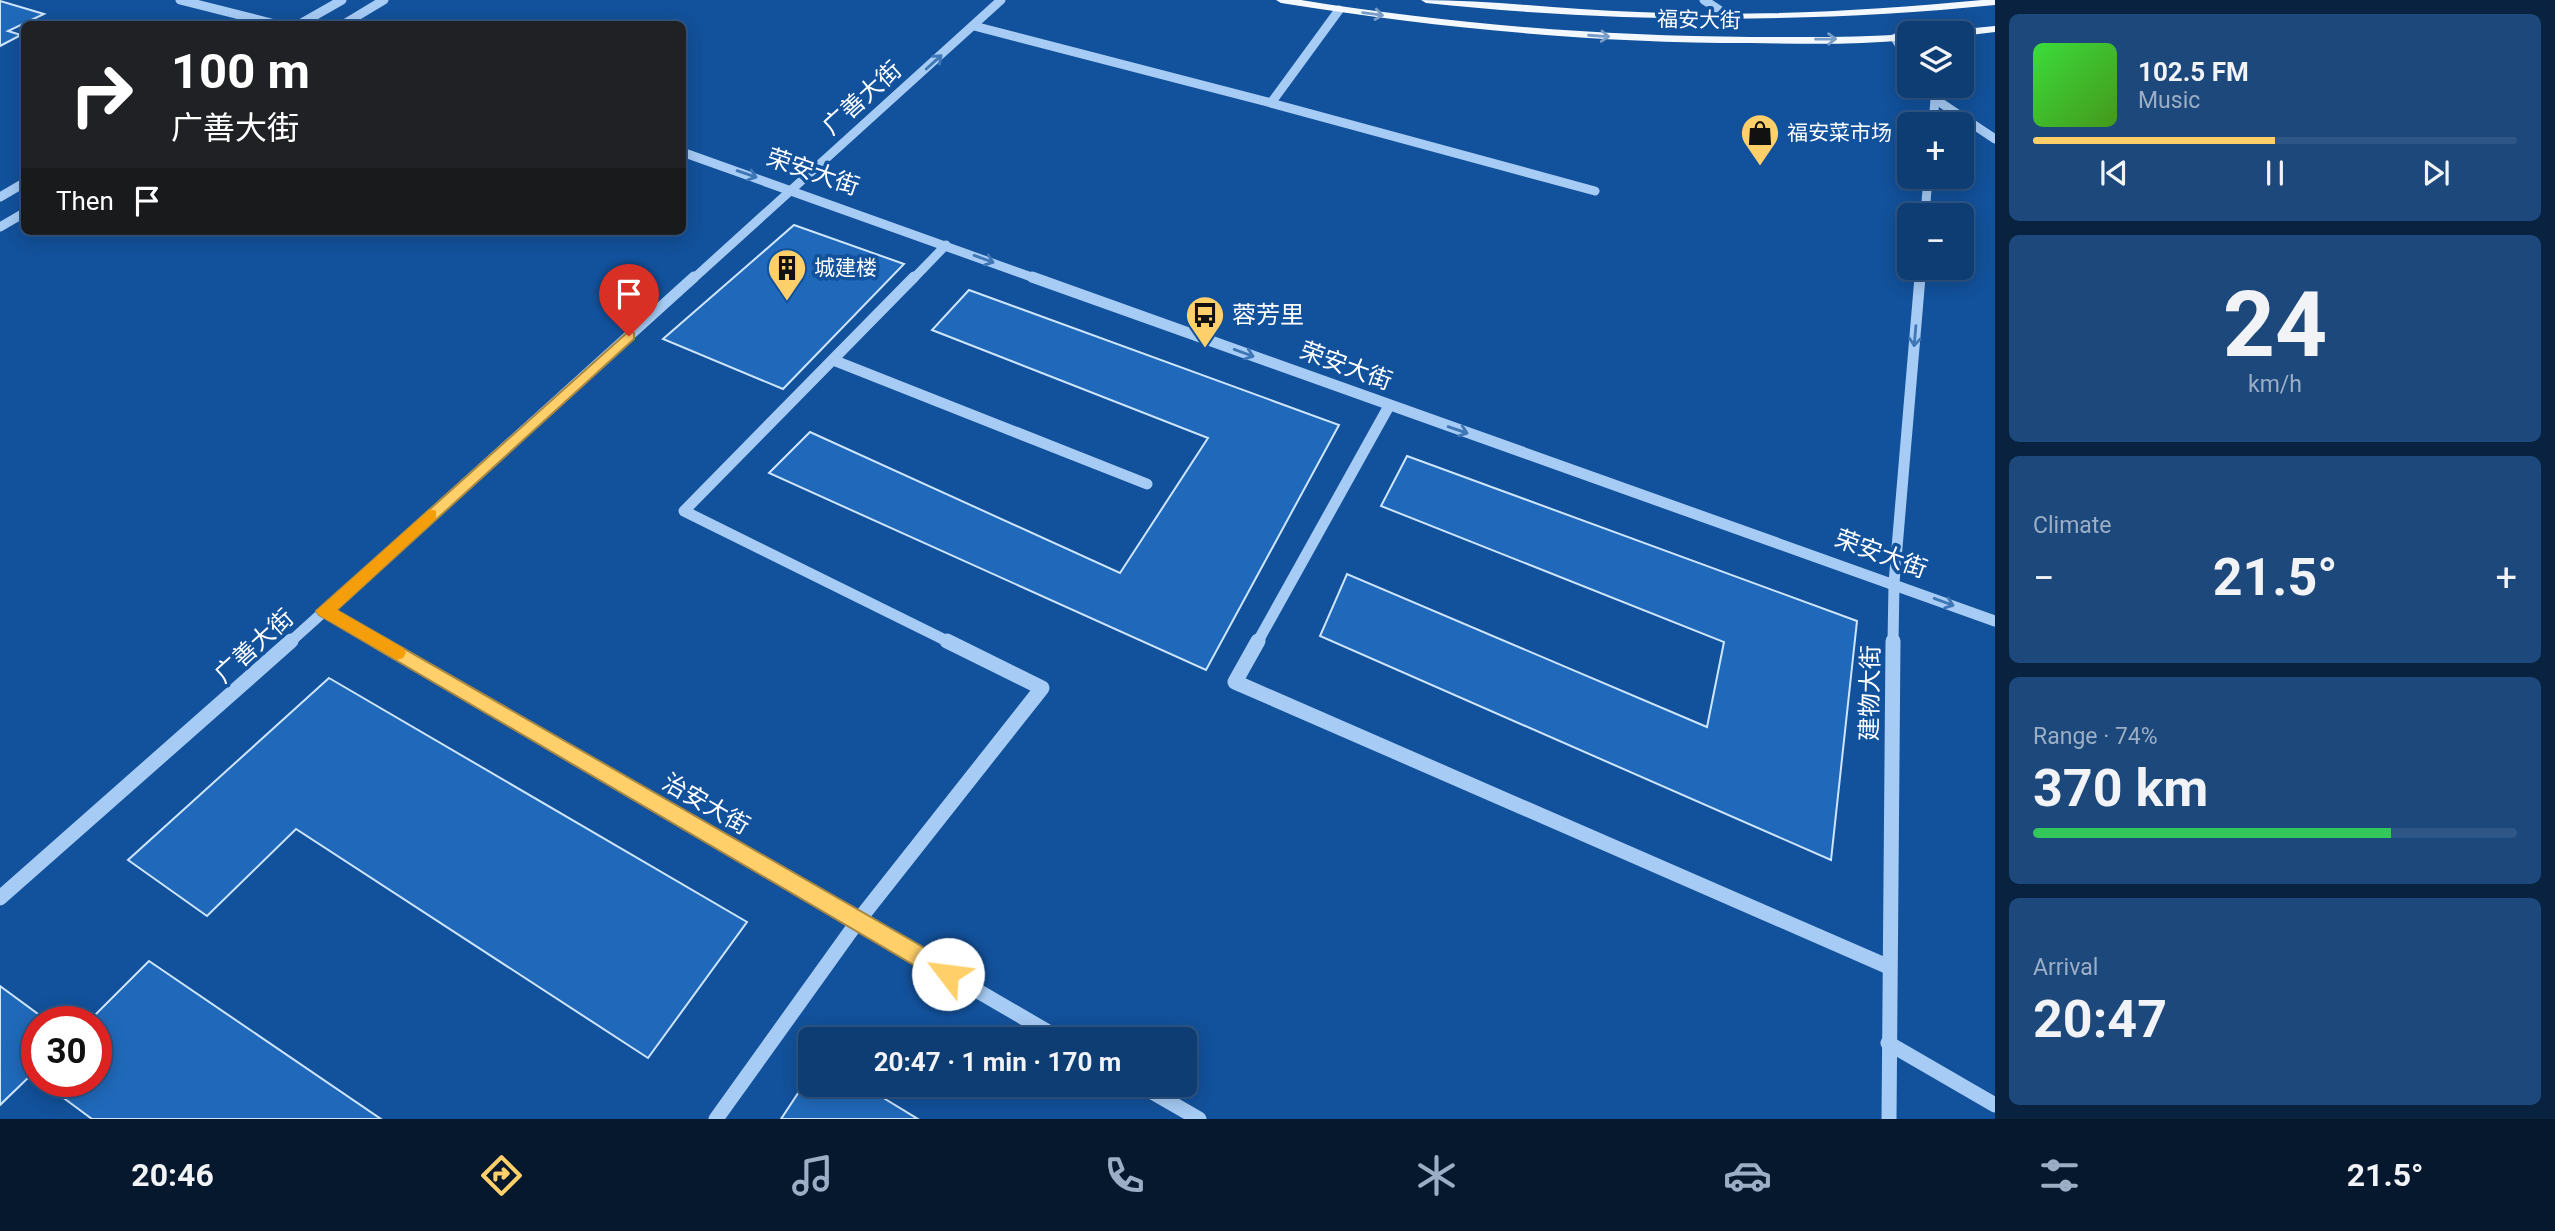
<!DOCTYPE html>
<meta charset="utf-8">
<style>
body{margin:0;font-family:Roboto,"Noto Sans SC",sans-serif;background:#1c487c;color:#f1f3f6;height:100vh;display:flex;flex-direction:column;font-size:26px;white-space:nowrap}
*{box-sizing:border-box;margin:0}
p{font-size:23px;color:#9baec5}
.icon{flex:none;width:38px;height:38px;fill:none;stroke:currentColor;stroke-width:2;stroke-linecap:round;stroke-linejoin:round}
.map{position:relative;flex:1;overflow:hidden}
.panel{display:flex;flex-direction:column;gap:14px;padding:14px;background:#082240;width:560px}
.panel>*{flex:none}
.guide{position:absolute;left:21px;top:21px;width:665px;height:214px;border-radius:10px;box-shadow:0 4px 18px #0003,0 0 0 2px #2e5686;background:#202124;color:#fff;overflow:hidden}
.controls{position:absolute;left:1897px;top:21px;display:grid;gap:14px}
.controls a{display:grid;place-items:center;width:77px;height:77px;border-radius:10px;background:#0e3d74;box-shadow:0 4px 18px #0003,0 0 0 2px #2e5686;font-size:35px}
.speed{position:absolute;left:21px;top:1006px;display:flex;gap:14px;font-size:35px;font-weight:700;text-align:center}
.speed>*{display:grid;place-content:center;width:91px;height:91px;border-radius:50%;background:#0e3d74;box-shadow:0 4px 18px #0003,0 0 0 2px #2e5686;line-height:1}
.speed .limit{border:10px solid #d22;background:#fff;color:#111}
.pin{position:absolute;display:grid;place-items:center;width:60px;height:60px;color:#fff;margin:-72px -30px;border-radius:50% 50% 50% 0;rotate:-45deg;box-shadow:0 0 7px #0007}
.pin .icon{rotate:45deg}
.me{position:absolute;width:77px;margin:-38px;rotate:300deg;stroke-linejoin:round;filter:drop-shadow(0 0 5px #0008)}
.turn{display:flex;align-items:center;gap:24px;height:147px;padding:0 35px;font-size:32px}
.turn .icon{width:91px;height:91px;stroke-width:2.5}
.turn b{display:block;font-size:49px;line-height:60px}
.then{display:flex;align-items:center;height:66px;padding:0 35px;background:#0003;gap:14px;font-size:26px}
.big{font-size:52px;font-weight:700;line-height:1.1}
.panel .tile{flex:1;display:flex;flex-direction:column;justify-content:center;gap:10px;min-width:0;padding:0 24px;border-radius:10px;background:#1c487c}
.panel .dial{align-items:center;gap:0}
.dial b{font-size:91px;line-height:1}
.song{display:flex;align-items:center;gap:21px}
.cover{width:84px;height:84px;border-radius:10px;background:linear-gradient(135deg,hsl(120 70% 55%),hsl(100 70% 35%))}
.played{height:7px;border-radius:4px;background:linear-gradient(90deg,#ffd069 50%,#2e5686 50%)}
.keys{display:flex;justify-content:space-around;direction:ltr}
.heat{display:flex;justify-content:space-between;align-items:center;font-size:38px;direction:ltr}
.charge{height:10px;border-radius:5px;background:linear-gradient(90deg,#34c759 74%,#2e5686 0)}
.trip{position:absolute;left:798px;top:1027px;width:399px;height:70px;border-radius:10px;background:#0e3d74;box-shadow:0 4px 18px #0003,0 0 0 2px #2e5686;font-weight:700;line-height:70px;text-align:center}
.dock{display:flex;height:112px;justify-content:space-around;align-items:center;background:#06182e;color:#9baec5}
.dock .icon{width:49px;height:49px}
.dock .selected{color:#ffd069}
.dock b{font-size:32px;color:#f1f3f6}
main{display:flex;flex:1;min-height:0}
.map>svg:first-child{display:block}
</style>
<main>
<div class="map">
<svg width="1995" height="1119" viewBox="0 0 1995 1119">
<rect width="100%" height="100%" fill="#12519b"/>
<g fill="#2069ba" stroke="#cee5fe" stroke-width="2">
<path d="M0,1L44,14L8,31L21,35L0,46Z"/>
<path d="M794,225L904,264L783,389L663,339Z"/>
<path d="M969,290L1339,425L1206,670L769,473L810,432L1120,573L1208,438L932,330Z"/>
<path d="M1407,456L1857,621L1831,860L1320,636L1347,574L1707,727L1724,642L1381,506Z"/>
<path d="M329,678L747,922L648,1058L296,829L207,916L128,860Z"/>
<path d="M149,961L381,1119H92L42,1082H96V1022H88Z"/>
<path d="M0,986L49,1022H37V1077L32,1074L0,1105Z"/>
<path d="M810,1075V1085H862L918,1119H781Z"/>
</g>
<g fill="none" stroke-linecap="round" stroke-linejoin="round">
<g stroke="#a6cbf4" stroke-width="9">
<path d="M180,0L275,24"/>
<path d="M1704,0L1730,17"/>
<path d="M300,24L342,0"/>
<path d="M344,24L384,0"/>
<path d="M974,26L1271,103L1339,10"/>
<path d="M1895,38L1909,60"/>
<path d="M1926,86L1935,99L1933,124"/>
<path d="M1935,99L1995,139"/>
<path d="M1271,103L1595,191"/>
<path d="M682,152L1037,279"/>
<path d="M0,197L24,183"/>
<path d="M1925,215L1928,177"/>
<path d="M0,227L24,213"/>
<path d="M693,279L1001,0"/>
<path d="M913,279L946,245"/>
<path d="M1920,279L1921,268"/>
</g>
<g stroke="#a6cbf4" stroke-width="11">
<path d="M914,277L684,511L951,643"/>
<path d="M1032,277L1995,621"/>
<path d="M833,360L1147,484"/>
<path d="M325,611L380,643"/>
<path d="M289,643L694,277"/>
<path d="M1257,643L1389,406"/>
<path d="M1893,643L1894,583L1920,277"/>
</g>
<g stroke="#a6cbf4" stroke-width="15">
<path d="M377,641L1062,1040"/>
<path d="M1258,641L1235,682L1889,967"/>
<path d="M0,898L291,641"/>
<path d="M1888,1043L1995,1105"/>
<path d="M1140,1085L1199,1119"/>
<path d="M716,1119L858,921L1042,688L947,641"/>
<path d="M1889,1119L1893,641"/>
</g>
<g fill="#f3f8ff" fill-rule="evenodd">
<path d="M1276,0H1301C1450,24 1599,36 1750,37C1803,37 1856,38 1909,34V40C1856,45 1803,44 1750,43C1593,43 1437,28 1281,3Z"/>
<path d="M1421,0C1493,0 1565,10 1638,12C1753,17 1868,11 1982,0H1995V5C1804,24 1616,23 1426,3Z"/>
<path d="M1995,26V32L1962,36V33H1948L1954,30Z"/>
</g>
</g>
<defs><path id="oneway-shaft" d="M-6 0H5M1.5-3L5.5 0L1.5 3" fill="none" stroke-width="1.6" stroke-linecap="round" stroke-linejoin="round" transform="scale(1.75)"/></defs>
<g stroke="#779cc8">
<use href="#oneway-shaft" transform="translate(1373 14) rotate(7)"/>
<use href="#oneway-shaft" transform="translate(1599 36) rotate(4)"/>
<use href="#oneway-shaft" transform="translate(1826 39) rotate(-1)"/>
</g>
<g stroke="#3e76b6">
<use href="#oneway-shaft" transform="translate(934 62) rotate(-42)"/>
<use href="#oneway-shaft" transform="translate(747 174) rotate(19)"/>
<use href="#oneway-shaft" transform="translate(984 259) rotate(20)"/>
<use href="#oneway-shaft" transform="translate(1915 336) rotate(95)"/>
<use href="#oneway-shaft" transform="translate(1244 353) rotate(20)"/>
<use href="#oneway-shaft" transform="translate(1458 430) rotate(19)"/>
<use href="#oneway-shaft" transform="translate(1944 602) rotate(20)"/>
</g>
<path fill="#ffd069" stroke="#a68744" stroke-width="2" d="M629,331L634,333V339L337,610L956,966L959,974L956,981L948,984L941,981L319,615L316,611Z"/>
<path fill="#f59e0b" d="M430,509L436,511V519L337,610L403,648L406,653L403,658L397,660L319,615L316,611Z"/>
<defs>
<g id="shop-pin" transform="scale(2.0125)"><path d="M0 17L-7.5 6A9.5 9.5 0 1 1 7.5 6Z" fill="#ffd069" stroke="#12519b"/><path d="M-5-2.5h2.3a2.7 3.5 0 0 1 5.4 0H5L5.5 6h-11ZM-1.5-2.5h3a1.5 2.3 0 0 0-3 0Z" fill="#111"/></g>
<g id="building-pin" transform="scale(2.0125)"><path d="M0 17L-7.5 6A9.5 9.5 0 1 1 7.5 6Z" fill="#ffd069" stroke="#12519b"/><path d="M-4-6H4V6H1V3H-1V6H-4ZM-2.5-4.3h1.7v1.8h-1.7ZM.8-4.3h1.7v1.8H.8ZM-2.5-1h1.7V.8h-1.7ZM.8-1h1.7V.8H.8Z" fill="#111"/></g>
<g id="bus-pin" transform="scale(2.0125)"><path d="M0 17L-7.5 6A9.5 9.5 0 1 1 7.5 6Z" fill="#ffd069" stroke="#12519b"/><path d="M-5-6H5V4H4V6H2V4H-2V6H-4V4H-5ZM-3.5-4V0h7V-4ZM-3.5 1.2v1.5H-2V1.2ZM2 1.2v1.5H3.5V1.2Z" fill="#111"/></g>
</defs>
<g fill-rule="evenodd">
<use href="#shop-pin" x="1760" y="133"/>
<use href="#building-pin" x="787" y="268"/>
<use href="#bus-pin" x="1205" y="315"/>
</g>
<g text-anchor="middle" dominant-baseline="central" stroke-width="7" stroke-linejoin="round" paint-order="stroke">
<g font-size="21" fill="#fff" stroke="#12519b">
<text transform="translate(1699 20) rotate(1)">福安大街</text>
</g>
<g font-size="21" fill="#fff" stroke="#12519b" text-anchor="start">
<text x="1787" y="133">福安菜市场</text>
<text x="814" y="268">城建楼</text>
</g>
<g font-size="24" fill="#fff" stroke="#12519b">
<text transform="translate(862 98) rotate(-42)">广善大街</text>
<text transform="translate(813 172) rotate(19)">荣安大街</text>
<text transform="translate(1346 366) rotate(20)">荣安大街</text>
<text transform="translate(1881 554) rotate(20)">荣安大街</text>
<text transform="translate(254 646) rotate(-42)">广善大街</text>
<text transform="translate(1870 693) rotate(-89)">建物大街</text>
<text transform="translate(706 804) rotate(30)">治安大街</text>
</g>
<g font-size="24" fill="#fff" stroke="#12519b" text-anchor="start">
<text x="1232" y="315">蓉芳里</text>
</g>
</g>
</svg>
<div class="controls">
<a><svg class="icon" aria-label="layers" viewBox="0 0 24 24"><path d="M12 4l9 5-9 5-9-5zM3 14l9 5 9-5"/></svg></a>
<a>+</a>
<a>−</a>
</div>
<div class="speed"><div class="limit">30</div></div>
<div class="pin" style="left:629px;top:336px;background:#d93025"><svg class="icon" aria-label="arrive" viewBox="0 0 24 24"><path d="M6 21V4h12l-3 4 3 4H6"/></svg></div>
<svg class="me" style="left:948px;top:974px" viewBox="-20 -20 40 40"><circle r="19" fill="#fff"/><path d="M0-13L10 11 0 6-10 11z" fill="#ffd069"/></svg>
<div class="trip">20:47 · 1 min · 170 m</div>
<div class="guide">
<div class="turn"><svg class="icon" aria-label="right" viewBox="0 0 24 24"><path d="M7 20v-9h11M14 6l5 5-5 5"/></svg><div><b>100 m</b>广善大街</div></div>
<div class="then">Then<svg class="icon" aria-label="arrive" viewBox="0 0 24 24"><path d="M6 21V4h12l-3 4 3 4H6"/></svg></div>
</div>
</div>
<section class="panel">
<div class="tile">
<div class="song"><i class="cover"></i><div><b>102.5 FM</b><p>Music</p></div></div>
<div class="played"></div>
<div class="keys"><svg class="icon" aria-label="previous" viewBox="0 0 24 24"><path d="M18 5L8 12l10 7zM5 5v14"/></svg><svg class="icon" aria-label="pause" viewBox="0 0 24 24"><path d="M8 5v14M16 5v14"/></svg><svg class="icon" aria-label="next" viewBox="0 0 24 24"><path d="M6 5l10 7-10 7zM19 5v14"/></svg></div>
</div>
<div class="tile dial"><b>24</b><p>km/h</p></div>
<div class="tile"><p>Climate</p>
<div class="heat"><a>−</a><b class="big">21.5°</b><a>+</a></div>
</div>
<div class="tile"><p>Range · 74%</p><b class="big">370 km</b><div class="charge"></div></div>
<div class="tile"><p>Arrival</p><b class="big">20:47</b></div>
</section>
</main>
<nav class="dock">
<b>20:46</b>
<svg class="icon selected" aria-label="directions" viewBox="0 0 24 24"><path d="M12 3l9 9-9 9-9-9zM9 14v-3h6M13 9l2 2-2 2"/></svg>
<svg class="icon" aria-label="music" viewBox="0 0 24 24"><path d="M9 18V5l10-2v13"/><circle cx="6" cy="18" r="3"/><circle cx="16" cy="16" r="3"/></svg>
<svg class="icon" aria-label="phone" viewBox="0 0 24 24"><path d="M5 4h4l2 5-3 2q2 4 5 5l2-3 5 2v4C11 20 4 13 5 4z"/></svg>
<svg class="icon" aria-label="climate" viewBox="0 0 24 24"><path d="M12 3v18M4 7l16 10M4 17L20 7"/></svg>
<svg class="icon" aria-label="car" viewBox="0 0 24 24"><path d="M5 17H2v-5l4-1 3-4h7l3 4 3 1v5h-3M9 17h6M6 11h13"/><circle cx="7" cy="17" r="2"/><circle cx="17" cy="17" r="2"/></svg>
<svg class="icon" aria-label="filters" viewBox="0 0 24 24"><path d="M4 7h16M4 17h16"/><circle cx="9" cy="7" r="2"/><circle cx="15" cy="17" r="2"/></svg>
<b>21.5°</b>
</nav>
